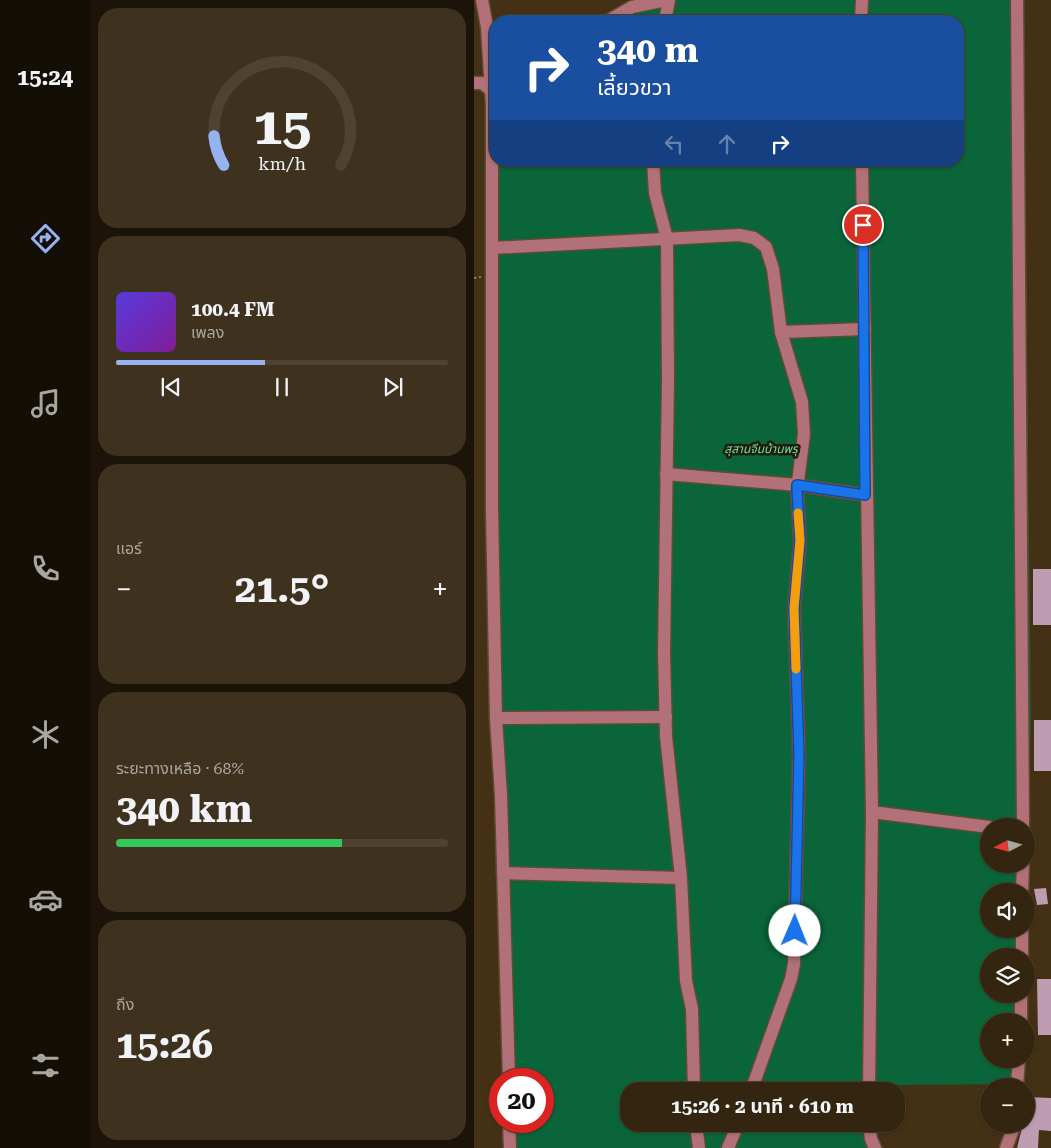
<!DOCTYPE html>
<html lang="th">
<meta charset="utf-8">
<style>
body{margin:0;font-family:"Roboto Serif","Noto Sans Thai",serif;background:#3e311e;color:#f1f3f6;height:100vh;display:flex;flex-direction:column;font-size:19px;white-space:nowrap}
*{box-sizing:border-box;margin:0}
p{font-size:16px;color:#a9a59f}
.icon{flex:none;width:28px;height:28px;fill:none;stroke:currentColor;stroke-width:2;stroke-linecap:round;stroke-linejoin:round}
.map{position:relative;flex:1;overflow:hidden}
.drawer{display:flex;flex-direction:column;gap:8px;padding:8px;background:#1c1409;width:384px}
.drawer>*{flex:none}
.top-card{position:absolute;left:15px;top:15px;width:475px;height:152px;border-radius:20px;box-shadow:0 1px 4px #0004,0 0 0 1px #4e4230;background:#1a4fa0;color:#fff;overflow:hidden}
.needle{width:32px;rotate:264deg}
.fabs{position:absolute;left:506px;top:818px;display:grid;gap:10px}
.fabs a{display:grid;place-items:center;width:55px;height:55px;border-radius:50%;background:#332510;box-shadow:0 1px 4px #0004,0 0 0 1px #4e4230;font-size:25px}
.speed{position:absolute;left:15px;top:1068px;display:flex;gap:10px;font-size:25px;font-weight:700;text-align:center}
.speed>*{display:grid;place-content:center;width:65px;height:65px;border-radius:50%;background:#332510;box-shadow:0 1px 4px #0004,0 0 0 1px #4e4230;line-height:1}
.speed .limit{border:8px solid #d22;background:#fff;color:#111}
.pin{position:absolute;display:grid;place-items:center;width:42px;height:42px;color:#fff;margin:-21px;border:2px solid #fff;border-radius:50%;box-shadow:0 1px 5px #0007}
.me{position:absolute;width:55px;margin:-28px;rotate:1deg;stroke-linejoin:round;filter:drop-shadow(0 0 4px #0008)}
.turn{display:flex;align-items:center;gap:18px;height:105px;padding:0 25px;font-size:22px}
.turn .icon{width:65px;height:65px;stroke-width:2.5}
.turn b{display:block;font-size:35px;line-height:42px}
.lanes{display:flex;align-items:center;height:48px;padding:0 25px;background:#0003;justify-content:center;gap:25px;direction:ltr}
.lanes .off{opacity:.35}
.big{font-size:38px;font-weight:700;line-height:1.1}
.drawer .widget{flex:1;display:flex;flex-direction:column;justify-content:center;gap:8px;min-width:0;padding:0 18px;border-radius:20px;background:#3e311e}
.drawer .dial{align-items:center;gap:0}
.dial svg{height:130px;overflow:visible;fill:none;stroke:#4e4230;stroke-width:7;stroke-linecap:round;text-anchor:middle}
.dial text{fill:#f1f3f6;stroke:none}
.song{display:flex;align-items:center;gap:15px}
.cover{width:60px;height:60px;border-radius:8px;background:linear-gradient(135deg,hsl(250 70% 55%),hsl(290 70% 35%))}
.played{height:5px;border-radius:2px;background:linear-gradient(90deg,#95b2f1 45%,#4e4230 45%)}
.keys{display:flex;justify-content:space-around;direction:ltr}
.heat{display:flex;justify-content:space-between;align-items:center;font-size:28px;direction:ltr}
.charge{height:8px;border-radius:4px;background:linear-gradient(90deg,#34c759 68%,#4e4230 0)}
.trip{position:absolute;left:146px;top:1082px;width:285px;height:50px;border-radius:20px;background:#332510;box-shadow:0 1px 4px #0004,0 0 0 1px #4e4230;font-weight:700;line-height:50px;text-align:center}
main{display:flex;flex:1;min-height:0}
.tabs{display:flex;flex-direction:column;width:90px;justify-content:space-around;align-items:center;background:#140f06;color:#a9a59f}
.tabs .icon{width:35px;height:35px}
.tabs .active{color:#95b2f1}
.tabs b{font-size:22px;color:#f1f3f6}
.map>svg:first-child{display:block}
</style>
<main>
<nav class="tabs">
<b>15:24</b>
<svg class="icon active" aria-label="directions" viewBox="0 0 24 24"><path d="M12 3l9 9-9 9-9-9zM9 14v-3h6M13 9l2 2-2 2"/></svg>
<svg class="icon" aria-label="music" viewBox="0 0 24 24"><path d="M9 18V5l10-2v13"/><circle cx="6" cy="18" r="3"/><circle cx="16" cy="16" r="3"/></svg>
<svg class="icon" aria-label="phone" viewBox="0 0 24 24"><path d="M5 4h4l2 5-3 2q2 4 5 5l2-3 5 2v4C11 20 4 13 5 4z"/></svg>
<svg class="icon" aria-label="climate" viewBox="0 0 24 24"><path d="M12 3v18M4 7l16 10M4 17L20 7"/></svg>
<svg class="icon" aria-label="car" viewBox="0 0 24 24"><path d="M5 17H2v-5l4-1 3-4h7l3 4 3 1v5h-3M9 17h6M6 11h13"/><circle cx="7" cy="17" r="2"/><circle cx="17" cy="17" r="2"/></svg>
<svg class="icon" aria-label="filters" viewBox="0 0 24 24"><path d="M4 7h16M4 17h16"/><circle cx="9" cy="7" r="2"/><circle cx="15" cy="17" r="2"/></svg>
</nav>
<section class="drawer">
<div class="widget dial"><svg viewBox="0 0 100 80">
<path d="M14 69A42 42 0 1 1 86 69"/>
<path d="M14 69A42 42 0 0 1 8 51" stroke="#95b2f1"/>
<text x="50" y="56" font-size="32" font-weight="700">15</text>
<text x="50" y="72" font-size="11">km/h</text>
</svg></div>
<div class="widget">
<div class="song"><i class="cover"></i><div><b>100.4 FM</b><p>เพลง</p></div></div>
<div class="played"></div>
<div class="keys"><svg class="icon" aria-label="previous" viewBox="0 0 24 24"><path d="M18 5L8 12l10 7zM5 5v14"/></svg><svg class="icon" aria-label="pause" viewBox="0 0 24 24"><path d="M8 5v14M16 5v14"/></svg><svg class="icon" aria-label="next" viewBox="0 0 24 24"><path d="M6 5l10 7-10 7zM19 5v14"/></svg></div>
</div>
<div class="widget"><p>แอร์</p>
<div class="heat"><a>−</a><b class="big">21.5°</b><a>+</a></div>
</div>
<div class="widget"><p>ระยะทางเหลือ · 68%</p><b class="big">340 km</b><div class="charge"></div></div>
<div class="widget"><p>ถึง</p><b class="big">15:26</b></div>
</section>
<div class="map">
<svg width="578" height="1148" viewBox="0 0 578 1148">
<rect width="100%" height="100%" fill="#443115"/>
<path fill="#0a663a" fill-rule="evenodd" d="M193,0H549L557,715L552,891H515V929H551L550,956H515V994H549V1021H515V1059H548L547,1084L404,1085L403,1091H155V1124H404V1148H39V1121H69V1079H38L26,717L21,161H484V21H125L131,17ZM515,826H552V864H515Z"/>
<g fill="#be9cb1">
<rect x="559" y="569" width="18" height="56"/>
<rect x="560" y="720" width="18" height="51"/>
<path d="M572,888L574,904L563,905L560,889Z"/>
<path d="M563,979H578V1035H564Z"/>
<path d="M552,1097L578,1098L577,1131L565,1130L564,1148H543L549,1124H552Z"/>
</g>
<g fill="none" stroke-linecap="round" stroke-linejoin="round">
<g stroke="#5e4c32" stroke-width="15">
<g id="minor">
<path d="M8,0L13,27L18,105V509L22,718L27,795L35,1079"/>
<path d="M543,0L549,826"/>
<path d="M134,21L158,7L192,0"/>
<path d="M191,21L195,0"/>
<path d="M387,21L388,0"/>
<path d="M0,83H8L17,90"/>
<path d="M179,161L181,193L193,239L194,381L190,653L192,736L207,878"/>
<path d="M388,161L398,812L395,1091"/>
<path d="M18,248L265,235L280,238L292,247L299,269L307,332L328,402L330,434L323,490L326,540L320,608L325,754L320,964L317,979L277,1091"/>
<path d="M307,332L391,329"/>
<path d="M192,474L323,485L391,495"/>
<path d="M22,718L192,717"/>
<path d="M398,812L515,827"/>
<path d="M29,873L207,878L212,981L218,1009L220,1091"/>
<path d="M548,891L549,864"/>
<path d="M548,956V929"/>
<path d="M547,1021V994"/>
<path d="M543,1086L545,1059"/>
<path d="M35,1121L36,1148"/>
<path d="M222,1124L225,1148"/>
<path d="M395,1124L397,1139L401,1148"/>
<path d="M254,1148L264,1124"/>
<path d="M532,1148L541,1124"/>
</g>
</g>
<path stroke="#8a7a63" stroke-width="2" stroke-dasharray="2.5 2.5" stroke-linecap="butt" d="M0,278L7,277"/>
<use href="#minor" stroke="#b27178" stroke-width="12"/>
</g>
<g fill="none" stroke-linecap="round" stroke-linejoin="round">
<g stroke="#114b97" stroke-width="12">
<path id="route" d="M321,931L325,754L320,608L326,540L323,490V485L391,495L389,225"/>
</g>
<use href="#route" stroke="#1a73e8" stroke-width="9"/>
<path stroke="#f59e0b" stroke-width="9" d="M322,669L320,608L326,540L324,513"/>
</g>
<g text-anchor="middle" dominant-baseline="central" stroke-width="5" stroke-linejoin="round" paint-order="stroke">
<g font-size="12" font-style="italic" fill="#66e298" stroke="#231b0f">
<text x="287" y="449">สุสานจีนบ้านพรุ</text>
</g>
</g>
</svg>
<div class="fabs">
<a><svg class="needle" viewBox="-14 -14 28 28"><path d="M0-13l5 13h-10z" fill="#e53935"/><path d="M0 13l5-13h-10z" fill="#a9a59f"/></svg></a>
<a><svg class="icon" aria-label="sound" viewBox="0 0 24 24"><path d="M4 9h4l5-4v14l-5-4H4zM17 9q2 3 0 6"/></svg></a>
<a><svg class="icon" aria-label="layers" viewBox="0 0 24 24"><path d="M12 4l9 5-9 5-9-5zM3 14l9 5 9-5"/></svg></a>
<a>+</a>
<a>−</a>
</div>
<div class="speed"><div class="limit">20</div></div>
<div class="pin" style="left:389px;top:225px;background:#d93025"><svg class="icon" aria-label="arrive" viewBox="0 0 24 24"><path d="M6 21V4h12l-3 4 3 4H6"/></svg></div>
<svg class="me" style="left:321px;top:931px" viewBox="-20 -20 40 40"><circle r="19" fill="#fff"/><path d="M0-13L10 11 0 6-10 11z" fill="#1a73e8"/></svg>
<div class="trip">15:26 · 2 นาที · 610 m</div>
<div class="top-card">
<div class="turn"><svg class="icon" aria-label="right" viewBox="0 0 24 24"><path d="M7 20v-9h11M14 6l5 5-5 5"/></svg><div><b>340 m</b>เลี้ยวขวา</div></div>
<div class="lanes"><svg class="icon off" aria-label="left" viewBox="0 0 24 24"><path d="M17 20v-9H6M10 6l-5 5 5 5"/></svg><svg class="icon off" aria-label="ahead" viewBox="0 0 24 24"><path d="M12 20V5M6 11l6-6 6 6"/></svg><svg class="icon" aria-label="right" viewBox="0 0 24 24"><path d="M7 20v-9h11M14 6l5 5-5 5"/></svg></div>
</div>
</div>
</main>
